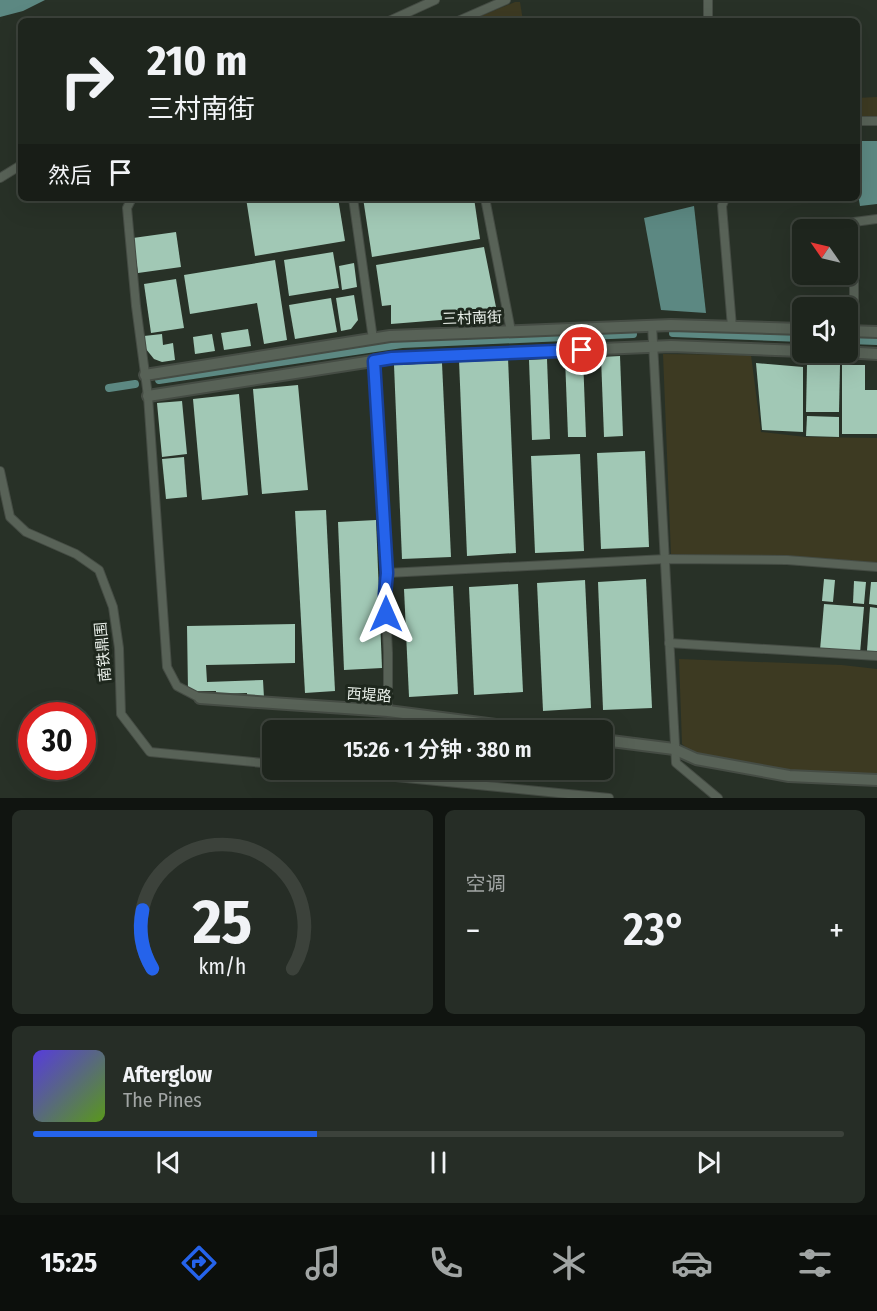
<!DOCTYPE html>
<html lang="zh">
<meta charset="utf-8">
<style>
body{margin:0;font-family:"Fira Sans Condensed","Noto Sans SC",sans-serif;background:#262d26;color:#f1f3f6;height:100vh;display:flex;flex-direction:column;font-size:22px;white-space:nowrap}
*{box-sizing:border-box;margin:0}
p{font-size:20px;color:#a1a5a4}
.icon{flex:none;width:33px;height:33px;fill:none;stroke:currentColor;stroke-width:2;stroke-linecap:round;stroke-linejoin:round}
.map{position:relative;height:798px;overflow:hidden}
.drawer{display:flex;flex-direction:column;gap:12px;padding:12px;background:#101410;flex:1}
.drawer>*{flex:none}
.top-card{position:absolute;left:18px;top:18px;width:842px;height:183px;border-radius:9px;box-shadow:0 6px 24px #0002,0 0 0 2px #3c423b;background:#1e251d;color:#f1f3f6;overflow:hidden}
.needle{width:39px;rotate:304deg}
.tools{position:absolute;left:792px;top:219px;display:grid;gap:12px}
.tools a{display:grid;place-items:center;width:66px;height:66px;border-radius:9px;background:#1e251d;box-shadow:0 6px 24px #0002,0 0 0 2px #3c423b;font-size:30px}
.speed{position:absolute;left:18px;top:702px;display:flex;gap:12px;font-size:30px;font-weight:700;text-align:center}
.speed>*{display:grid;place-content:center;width:78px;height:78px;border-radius:50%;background:#1e251d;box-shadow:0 6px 24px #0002,0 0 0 2px #3c423b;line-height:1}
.speed .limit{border:9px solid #d22;background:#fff;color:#111}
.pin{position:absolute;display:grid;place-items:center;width:51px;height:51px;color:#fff;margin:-26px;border:3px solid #fff;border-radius:50%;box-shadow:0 2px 6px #0007}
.me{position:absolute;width:66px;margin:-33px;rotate:0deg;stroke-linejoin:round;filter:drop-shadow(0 0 4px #0008)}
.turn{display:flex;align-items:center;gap:21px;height:126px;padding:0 30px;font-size:27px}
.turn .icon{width:78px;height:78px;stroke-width:2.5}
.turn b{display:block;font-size:42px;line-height:51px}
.then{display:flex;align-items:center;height:57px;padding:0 30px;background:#0003;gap:12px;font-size:22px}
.big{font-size:45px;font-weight:600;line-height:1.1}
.drawer .widget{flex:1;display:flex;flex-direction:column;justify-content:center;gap:9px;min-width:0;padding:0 21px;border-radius:9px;background:#262d26}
.drawer .dial{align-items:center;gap:0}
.dial svg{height:156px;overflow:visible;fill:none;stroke:#3c423b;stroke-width:7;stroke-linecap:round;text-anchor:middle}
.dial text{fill:#f1f3f6;stroke:none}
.song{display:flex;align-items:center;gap:18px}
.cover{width:72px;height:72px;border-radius:9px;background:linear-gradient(135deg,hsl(250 70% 55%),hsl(90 70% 35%))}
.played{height:6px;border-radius:3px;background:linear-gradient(90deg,#2563eb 35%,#3c423b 35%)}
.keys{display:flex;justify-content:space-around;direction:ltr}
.heat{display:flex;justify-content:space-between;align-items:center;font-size:33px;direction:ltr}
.drawer .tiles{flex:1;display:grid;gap:12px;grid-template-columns:1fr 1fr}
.widget:last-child{grid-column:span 2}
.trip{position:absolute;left:262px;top:720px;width:351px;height:60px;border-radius:9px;background:#1e251d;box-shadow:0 6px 24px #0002,0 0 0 2px #3c423b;font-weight:600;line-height:60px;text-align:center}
.tab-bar{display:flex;height:96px;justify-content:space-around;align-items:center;background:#0c0f0c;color:#a1a5a4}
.tab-bar .icon{width:42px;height:42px}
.tab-bar .on{color:#2563eb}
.tab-bar b{font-size:27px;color:#f1f3f6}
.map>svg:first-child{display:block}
</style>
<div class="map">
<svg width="877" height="798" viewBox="0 0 877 798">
<rect width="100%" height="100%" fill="#283127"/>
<g fill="#3d3a22">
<path d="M515,2H520L523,21H469Z"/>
<path d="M877,97V116H857V98Z"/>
<path d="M663,354L751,355L761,432L806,437L877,438V563L788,556L671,555Z"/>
<path d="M679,659L842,665L877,669V775L790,772L697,756L682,744Z"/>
</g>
<g fill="#5c8882">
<path d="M0,0H45L23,11L0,17Z"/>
<path d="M856,141H877V204L860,206L857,188Z"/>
<path d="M694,206L706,313L661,310L644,218Z"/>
</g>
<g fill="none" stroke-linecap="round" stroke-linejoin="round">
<g stroke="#5c8882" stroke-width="8">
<path d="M673,333L802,338"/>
<path d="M848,340L877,341"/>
<path d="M159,380L402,344L633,334"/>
<path d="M109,388L135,384"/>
</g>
</g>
<g fill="#a1c8b5">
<path d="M246,198H338L345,241L255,256Z"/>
<path d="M363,198H474L480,239L372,257Z"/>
<path d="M176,232L181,267L138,273L133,238Z"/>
<path d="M484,247L496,307L490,316L391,324V305L382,306L376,265Z"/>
<path d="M333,252L339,288L289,296L284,260Z"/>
<path d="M275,260L287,340L264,344L257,303L190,314L184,275Z"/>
<path d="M354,263L357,287L342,290L339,266Z"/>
<path d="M176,279L184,328L151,333L144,284Z"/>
<path d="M354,295L358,320L351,329L341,331L336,298Z"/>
<path d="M331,298L337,332L295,339L289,305Z"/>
<path d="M248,329L251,346L224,350L221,333Z"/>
<path d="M162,334L163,345L173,343L175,360L162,362L154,359L146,349L144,336Z"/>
<path d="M212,334L215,351L195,354L193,337Z"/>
<path d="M620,356L623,436L604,437L601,357Z"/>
<path d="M565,357H583L586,437H568Z"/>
<path d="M508,358L516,553L467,556L459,360Z"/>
<path d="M547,359L550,439L532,440L529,360Z"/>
<path d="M442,363L451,557L402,559L394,365Z"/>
<path d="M756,363L803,367V432L762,430Z"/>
<path d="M807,365H840L839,412H806Z"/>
<path d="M842,365H865V390H877V434H842Z"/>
<path d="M298,385L308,490L262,494L253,389Z"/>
<path d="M239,394L248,495L202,500L193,399Z"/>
<path d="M182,401L187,454L162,457L157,403Z"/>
<path d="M807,416L839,417V437L806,436Z"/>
<path d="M645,451L649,547L601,549L597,453Z"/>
<path d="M580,454L584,551L535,553L531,456Z"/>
<path d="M184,457L187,497L166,499L162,459Z"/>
<path d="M326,510L335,691L305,693L295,511Z"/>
<path d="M376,520L382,668L344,670L338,522Z"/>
<path d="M646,579L652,708L603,710L598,582Z"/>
<path d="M824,579L835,580L833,602L822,601Z"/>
<path d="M585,580L591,708L543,711L537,583Z"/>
<path d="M854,581L866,582L864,604L853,603Z"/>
<path d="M871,582H877V605L869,604Z"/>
<path d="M518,584L523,692L474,695L469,587Z"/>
<path d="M453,586L458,694L409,697L404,589Z"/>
<path d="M824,604L864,607L860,653L820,650Z"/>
<path d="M870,607L877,608V652L867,651Z"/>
<path d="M295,624V663L206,665L207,682L263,680L264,698L247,699V693L216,694V691H188L187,626Z"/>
</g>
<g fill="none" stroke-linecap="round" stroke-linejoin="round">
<g stroke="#454c44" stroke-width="10">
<g id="street">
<path d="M708,0V21"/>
<path d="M389,21L435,0"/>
<path d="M458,21L506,0"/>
<path d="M856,121H877"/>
<path d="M0,178L21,165"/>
<path d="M132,198L127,208L136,306L148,396L167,667L177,686L200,698"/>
<path d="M353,198L373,339"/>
<path d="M485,198L511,331"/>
<path d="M725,198L722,206L732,327"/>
<path d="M652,325L676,763L718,798"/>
<path d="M854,331V222L877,219"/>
<path d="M374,361L387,573L385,594L388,653V711"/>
<path d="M0,471L10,517L26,532L76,554L99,570L113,607L119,648L121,714L150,752L273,764"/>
<path d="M387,573L666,559L787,560L877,567"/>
<path d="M669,643L877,656"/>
<path d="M324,770L609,798"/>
</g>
</g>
<g stroke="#454c44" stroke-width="14">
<g id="secondary">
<path d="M848,331L877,332"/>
<path d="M844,352L877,354"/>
<path d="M145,375L390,336L671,325L802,329"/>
<path d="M148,396L392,358L671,346L802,351"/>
<path d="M200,698L388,711L535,730"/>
<path d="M603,740L674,749L696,759L789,776L877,780"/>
</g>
</g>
<use href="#street" stroke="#586257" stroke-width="8"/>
<use href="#secondary" stroke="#586257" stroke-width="10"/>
</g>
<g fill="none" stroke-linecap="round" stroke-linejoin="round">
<g stroke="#184099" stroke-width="15">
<path id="route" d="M386,614L385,594L387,573L374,361L392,358L582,350"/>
</g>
<use href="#route" stroke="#2563eb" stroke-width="10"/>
</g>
<g text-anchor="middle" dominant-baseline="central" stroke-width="6" stroke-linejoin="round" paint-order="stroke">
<g font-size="15" fill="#e9efe9" stroke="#1e271d">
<text transform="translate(472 318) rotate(-2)">三村南街</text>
<text transform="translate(103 652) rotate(-95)">南铁鼎围</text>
<text transform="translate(369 695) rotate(4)">西堤路</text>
</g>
</g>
</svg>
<div class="tools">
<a><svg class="needle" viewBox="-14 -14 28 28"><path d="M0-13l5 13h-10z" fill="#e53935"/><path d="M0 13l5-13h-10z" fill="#a1a5a4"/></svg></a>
<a><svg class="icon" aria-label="sound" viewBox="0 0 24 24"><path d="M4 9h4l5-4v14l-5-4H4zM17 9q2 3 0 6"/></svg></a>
</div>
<div class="speed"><div class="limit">30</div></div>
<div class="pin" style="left:582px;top:350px;background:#d93025"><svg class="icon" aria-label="arrive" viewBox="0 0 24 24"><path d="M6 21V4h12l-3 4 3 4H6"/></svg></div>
<svg class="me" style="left:386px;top:614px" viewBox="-20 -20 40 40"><path d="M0-17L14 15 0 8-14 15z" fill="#2563eb" stroke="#fff" stroke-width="4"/></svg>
<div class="trip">15:26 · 1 分钟 · 380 m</div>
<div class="top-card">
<div class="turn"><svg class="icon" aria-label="right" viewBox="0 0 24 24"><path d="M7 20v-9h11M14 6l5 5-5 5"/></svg><div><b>210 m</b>三村南街</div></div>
<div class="then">然后<svg class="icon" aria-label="arrive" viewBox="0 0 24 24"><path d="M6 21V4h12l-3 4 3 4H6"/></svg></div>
</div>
</div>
<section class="drawer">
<div class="tiles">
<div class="widget dial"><svg viewBox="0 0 100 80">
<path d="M14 69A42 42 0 1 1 86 69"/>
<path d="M14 69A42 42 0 0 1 9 39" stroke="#2563eb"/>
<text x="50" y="56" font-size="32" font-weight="700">25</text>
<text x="50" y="72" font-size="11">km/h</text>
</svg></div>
<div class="widget"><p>空调</p>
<div class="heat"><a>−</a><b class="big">23°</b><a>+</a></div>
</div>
<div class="widget">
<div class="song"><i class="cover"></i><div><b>Afterglow</b><p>The Pines</p></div></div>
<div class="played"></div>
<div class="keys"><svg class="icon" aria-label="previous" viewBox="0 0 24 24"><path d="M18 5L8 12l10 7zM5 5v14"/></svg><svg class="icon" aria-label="pause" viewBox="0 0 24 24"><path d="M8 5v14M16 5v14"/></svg><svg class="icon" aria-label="next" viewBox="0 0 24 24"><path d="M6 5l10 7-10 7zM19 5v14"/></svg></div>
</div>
</div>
</section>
<nav class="tab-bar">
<b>15:25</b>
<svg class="icon on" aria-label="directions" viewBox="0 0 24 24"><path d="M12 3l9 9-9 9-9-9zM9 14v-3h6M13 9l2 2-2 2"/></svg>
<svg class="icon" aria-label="music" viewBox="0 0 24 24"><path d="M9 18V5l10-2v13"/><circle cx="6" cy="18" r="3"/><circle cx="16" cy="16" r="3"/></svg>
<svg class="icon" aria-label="phone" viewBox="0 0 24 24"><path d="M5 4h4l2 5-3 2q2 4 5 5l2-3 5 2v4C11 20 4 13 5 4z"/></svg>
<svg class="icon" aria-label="climate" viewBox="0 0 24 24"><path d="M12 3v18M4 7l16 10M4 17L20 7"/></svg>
<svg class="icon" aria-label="car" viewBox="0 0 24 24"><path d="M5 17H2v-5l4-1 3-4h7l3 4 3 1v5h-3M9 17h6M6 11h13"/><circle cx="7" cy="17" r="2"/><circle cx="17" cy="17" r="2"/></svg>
<svg class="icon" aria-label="filters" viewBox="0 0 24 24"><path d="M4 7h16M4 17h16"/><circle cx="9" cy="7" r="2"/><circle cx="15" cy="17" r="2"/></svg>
</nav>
